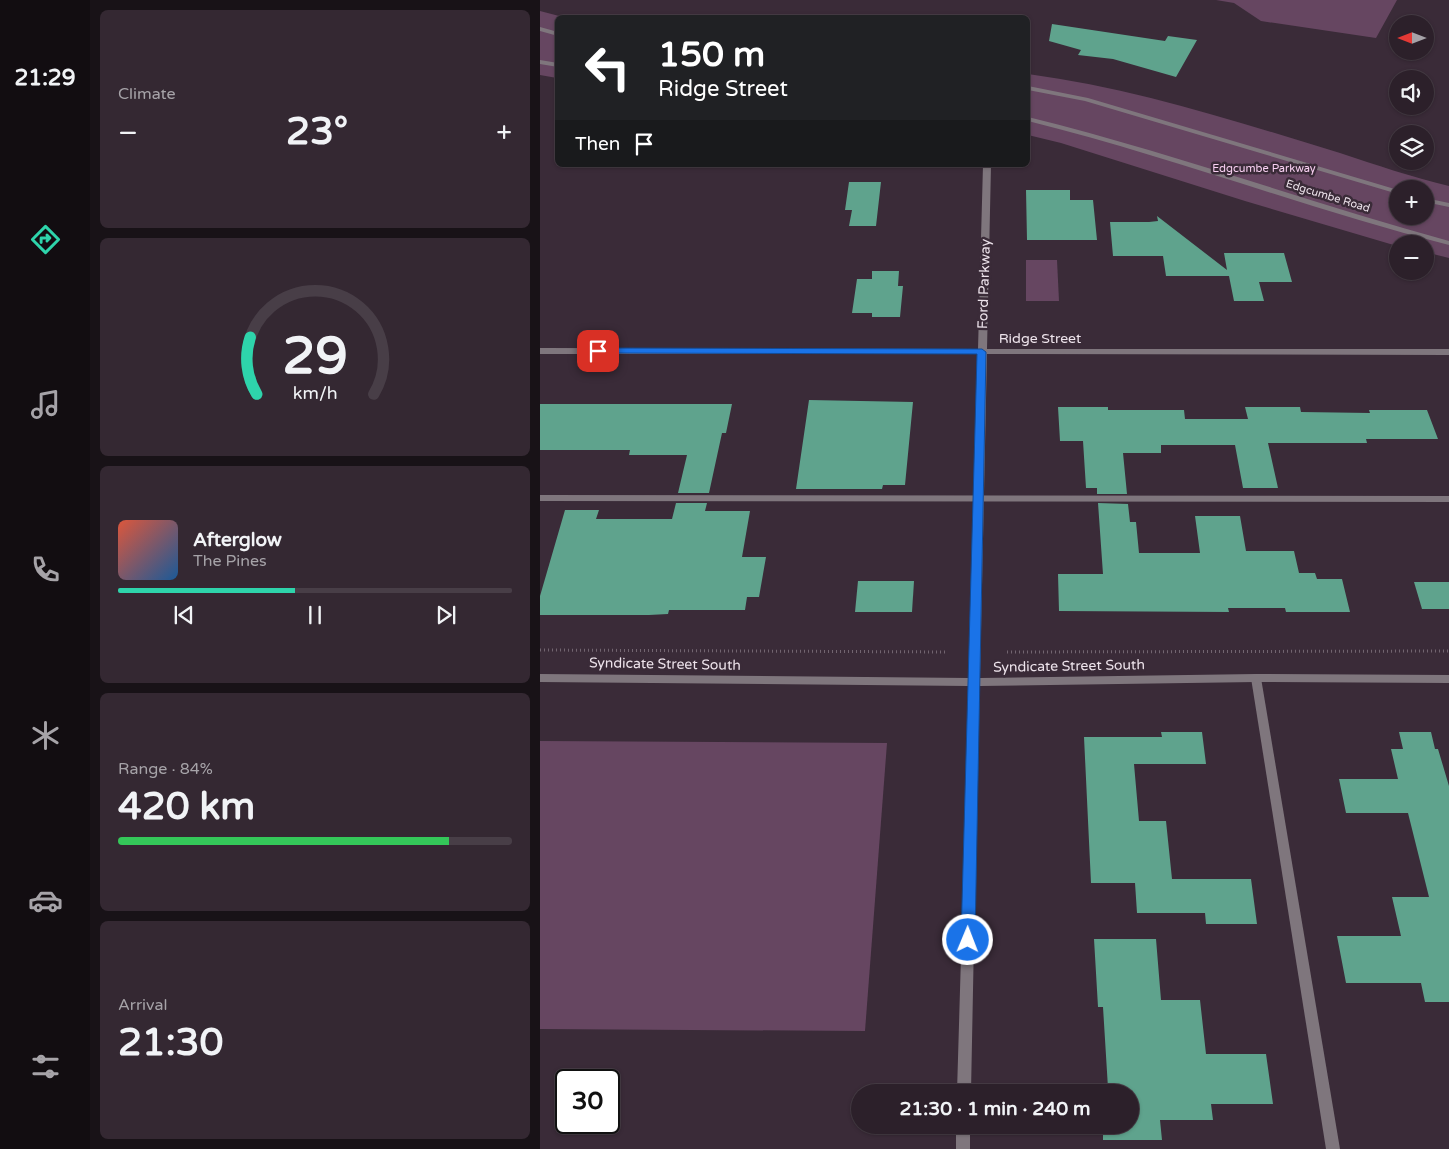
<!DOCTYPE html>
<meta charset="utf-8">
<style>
body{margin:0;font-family:"Varela Round",sans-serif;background:#342832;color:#f1f3f6;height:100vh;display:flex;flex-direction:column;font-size:19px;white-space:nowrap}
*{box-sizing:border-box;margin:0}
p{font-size:16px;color:#a6a3a8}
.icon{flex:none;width:28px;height:28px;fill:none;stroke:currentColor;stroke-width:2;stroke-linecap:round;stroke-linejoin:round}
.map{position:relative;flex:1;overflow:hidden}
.sheet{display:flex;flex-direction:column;gap:10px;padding:10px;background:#181217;width:450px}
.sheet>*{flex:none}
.hud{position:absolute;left:15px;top:15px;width:475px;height:152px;border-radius:8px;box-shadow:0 1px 4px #0004,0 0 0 1px #483e47;background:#202124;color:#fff;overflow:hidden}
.needle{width:32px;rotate:270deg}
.buttons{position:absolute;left:849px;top:15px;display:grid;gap:10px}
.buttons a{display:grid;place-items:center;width:45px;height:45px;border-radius:50%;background:#2c202a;box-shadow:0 1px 4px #0004,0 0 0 1px #483e47;font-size:25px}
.speed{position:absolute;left:15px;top:1069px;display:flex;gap:10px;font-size:25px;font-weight:700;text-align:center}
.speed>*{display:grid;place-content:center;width:65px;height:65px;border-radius:50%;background:#2c202a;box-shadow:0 1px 4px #0004,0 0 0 1px #483e47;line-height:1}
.speed .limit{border:2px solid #111;border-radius:8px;background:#fff;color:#111}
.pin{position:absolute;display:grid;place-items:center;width:42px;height:42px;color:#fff;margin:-21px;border-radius:10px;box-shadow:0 2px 8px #0006}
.me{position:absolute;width:55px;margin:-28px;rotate:1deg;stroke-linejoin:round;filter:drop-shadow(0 0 4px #0008)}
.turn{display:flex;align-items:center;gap:18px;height:105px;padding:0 20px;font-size:22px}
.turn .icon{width:65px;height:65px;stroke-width:2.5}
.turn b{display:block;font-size:35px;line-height:42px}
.then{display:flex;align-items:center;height:48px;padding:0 20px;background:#0003;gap:10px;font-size:19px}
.big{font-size:38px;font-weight:700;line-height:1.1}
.sheet .tile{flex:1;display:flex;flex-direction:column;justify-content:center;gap:8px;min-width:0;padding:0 18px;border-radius:8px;background:#342832}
.sheet .dial{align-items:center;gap:0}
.dial svg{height:130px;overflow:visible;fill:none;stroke:#483e47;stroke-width:7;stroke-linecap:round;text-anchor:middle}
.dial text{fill:#f1f3f6;stroke:none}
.song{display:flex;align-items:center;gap:15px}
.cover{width:60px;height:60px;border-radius:8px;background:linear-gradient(135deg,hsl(10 70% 55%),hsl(210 70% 35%))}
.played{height:5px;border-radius:2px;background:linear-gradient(90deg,#2ed4ab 45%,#483e47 45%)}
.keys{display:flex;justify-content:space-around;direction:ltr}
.heat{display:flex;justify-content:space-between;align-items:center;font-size:28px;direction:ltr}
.charge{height:8px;border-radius:4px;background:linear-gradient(90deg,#34c759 84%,#483e47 0)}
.trip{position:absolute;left:311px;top:1084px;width:288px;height:50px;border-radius:25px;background:#2c202a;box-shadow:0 1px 4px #0004,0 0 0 1px #483e47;font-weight:700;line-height:50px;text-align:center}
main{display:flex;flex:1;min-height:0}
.menu{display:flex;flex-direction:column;width:90px;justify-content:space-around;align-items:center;background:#120d11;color:#a6a3a8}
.menu .icon{width:35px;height:35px}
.menu .current{color:#2ed4ab}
.menu b{font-size:22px;color:#f1f3f6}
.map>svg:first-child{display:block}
</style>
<main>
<nav class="menu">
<b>21:29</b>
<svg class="icon current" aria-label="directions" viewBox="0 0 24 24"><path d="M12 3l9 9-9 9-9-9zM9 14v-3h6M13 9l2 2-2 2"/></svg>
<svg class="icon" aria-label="music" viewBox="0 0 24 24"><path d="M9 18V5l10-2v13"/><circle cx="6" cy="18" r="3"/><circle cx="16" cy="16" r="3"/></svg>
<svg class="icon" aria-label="phone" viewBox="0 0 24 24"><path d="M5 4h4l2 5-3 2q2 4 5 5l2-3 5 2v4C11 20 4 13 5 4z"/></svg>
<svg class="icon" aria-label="climate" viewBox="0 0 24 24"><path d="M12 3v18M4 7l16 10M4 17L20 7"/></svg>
<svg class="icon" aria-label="car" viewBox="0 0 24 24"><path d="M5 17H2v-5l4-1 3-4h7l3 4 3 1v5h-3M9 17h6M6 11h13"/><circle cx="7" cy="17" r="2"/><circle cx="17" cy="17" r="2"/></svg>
<svg class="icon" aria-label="filters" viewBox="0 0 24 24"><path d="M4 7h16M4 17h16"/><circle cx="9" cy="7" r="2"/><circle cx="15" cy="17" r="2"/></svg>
</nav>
<section class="sheet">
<div class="tile"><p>Climate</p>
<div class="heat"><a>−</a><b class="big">23°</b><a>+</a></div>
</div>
<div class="tile dial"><svg viewBox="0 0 100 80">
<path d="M14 69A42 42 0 1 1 86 69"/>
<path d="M14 69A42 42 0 0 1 10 34" stroke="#2ed4ab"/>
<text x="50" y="56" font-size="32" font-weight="700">29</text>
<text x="50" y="72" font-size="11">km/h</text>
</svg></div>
<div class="tile">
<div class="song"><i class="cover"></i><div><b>Afterglow</b><p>The Pines</p></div></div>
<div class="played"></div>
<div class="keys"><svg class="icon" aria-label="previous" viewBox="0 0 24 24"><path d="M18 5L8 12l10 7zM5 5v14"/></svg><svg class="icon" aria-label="pause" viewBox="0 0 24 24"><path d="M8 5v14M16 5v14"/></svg><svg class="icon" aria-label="next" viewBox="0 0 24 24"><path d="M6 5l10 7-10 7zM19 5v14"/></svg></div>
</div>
<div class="tile"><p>Range · 84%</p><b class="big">420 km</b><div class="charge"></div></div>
<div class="tile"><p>Arrival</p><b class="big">21:30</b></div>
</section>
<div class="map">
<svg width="909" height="1149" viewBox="0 0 909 1149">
<rect width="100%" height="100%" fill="#3a2b38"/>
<g fill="#664661" fill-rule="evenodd">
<path d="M676,0H857L836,38L721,21L694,3Z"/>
<path d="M0,11L23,17L18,18L17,78L0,75Z"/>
<path d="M488,74C594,88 698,122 800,153C836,165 872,177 909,186V258L885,252V244H858L857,246L705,201L521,143L488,135ZM858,189H885V216H858Z"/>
<path d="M486,260H517L519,301H486Z"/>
<path d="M0,741L347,743L325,1031L0,1029Z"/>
</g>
<g fill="#5fa38d">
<path d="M512,24L625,41L628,36L657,40L636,77L573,59L538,55L541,50L509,41Z"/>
<path d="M309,182H341L336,226H309L312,210H305Z"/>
<path d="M486,190H530V200H553L557,240H487Z"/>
<path d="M617,216L687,270L684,253H744L752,282H719L724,301H694L689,276H626L623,256H573L570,222H609L618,221Z"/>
<path d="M332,271H359L358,286H363L360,317H332V313H312L317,279H332Z"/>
<path d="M269,400L373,402L365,485H343L342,489H256Z"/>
<path d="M0,404H192L186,433H182L169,493H138L147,455H89L90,450H0Z"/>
<path d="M518,407H568V410H644L645,419H708L705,407H760L761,412L830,413L829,410H887L898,439H826L827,443H728L738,488H703L695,445H621V453H583L587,494H557V488H546L543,441H520Z"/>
<path d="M136,503H167L165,511H210L202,557H226L219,597H207L205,610H129L128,614L109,615H0V596L25,510H59L56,519H132Z"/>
<path d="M558,503L588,504L590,522H596L599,553H660L655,516H700L706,551H754L759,573H775L777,579H802L810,612H746L745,608H688L689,612L519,611L518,574H563Z"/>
<path d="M318,581H374L372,612H315Z"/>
<path d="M874,582H909V609H882Z"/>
<path d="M621,732H662L666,764H594L599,821H626L632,879H711L717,924H666L665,913H597L595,883H551L544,737H622Z"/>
<path d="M859,732H891L895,749H898L909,786V1002H885L881,983H806L797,936H861L852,897H889L868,813H806L799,779H858L851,749H863Z"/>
<path d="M554,939H616L621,1000H660L666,1054H726L733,1104H671L673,1120H620L622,1140H563V1125H590V1092H561V1088H568L563,1007H558Z"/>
</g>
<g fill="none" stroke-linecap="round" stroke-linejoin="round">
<g stroke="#726570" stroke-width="3" stroke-dasharray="1 3" stroke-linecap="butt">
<path d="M0,650L408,652"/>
<path d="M467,652L909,651"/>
</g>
<g fill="#7f767d" fill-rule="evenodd">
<path d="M0,495L909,496V502L0,501Z"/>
<path d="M716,674L720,675L721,678L800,1149H786L711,678L712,675Z"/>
</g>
<g fill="#7f767d" fill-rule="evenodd">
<path d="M443,165H451L447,349H909V355L447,354L440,678L716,674L909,675V683L716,682L439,686L431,1092H417L429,686L0,682V674L429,678L438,354H0V348L438,349Z"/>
<rect x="416" y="1125" width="14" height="24"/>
</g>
<g fill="#7f767d" fill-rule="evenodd">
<path d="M0,27L18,32V36L0,31Z"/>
<path d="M0,60L18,63V67L0,64Z"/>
<path d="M488,86L548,98L858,190V194L545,101L488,90Z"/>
<path d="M488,117C630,152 768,202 909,241V245C767,209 630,156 488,121Z"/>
<path d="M885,198L909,203V207L885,202Z"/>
</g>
</g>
<path fill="#1a73e8" stroke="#114b97" d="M58,348L442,349L446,352L435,940L433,944L428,946L423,944L421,940L437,354L54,353V349Z"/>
<g text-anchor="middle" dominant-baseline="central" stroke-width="5" stroke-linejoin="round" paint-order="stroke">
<g font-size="11" fill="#f9d0f2" stroke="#3a2b38">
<text x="724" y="168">Edgcumbe Parkway</text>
</g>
<g font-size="11" fill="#ede3eb" stroke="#3a2b38">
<text transform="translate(788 196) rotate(17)">Edgcumbe Road</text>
</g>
<g font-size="14" fill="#ede3eb" stroke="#3a2b38">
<text transform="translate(444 284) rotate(-88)">Ford Parkway</text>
<text x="500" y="338">Ridge Street</text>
<text transform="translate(125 664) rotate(1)">Syndicate Street South</text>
<text transform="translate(529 666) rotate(-1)">Syndicate Street South</text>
</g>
</g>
</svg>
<div class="buttons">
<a><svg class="needle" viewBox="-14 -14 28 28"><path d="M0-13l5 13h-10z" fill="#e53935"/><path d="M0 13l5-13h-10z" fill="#a6a3a8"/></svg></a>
<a><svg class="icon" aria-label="sound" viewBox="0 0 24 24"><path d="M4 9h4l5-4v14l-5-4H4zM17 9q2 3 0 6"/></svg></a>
<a><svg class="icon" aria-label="layers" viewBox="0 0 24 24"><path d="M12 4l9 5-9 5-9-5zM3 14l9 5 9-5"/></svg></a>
<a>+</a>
<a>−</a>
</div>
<div class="speed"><div class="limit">30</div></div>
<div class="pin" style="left:58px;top:351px;background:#d93025"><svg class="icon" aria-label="arrive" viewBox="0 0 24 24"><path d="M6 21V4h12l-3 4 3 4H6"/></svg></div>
<svg class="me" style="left:428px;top:940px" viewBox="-20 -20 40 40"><circle r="17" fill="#1a73e8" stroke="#fff" stroke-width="3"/><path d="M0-11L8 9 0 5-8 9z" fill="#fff"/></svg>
<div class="trip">21:30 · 1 min · 240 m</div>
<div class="hud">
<div class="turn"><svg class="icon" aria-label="left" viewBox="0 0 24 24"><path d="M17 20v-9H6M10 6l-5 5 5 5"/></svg><div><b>150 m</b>Ridge Street</div></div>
<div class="then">Then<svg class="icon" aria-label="arrive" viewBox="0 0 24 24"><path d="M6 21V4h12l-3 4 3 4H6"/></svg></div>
</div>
</div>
</main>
